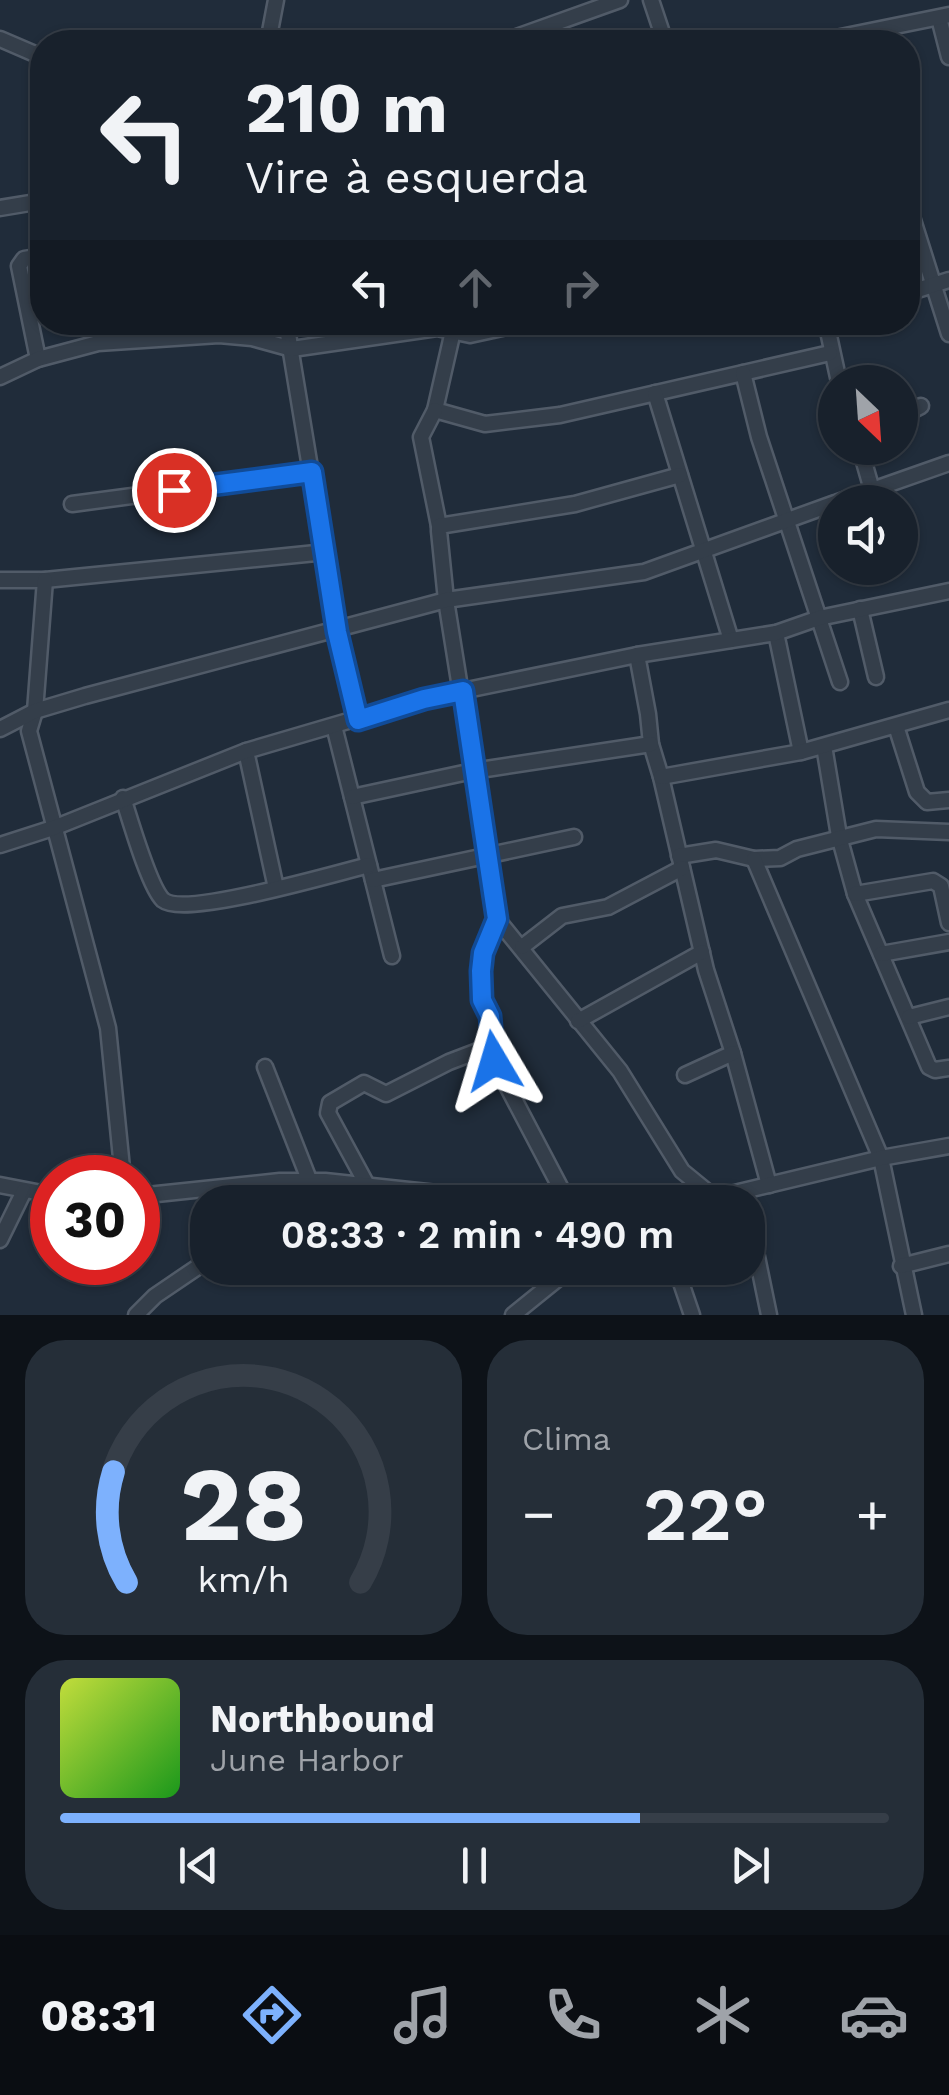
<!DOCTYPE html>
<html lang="pt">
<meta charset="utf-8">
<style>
body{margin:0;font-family:"Work Sans",sans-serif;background:#252e38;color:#f1f3f6;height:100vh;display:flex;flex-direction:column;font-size:38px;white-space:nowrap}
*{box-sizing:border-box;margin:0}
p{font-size:32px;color:#9fa3a9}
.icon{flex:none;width:55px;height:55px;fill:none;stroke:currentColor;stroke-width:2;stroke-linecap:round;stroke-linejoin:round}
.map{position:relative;height:1315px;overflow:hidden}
.panel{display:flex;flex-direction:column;gap:25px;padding:25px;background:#0d1218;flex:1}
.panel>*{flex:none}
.top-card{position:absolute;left:30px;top:30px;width:890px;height:305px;border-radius:40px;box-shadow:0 2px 8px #0004,0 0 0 2px #363e48;background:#18212c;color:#f1f3f6;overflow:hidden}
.needle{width:65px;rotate:155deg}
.fabs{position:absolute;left:818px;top:365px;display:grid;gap:20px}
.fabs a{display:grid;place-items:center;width:100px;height:100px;border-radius:50%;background:#18212c;box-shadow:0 2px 8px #0004,0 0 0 2px #363e48;font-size:50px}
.speed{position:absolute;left:30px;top:1155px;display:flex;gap:20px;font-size:50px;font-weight:700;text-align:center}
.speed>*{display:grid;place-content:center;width:130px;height:130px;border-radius:50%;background:#18212c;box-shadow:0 2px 8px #0004,0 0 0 2px #363e48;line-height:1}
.speed .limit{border:15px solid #d22;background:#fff;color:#111}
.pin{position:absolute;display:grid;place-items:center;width:85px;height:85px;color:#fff;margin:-42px;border:5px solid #fff;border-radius:50%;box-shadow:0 2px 10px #0007}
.me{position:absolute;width:110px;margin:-55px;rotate:353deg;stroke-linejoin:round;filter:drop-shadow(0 0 8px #0008)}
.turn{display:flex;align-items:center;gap:35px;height:210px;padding:0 50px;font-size:45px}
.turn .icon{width:130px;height:130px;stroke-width:2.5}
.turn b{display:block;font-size:70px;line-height:85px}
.lanes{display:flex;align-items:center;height:95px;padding:0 50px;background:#0003;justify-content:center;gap:50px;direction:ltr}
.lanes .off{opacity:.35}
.big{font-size:75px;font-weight:600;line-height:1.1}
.panel .card{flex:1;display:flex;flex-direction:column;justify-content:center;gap:15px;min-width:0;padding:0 35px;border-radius:40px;background:#252e38}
.panel .dial{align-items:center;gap:0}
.dial svg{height:260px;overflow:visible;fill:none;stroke:#363e48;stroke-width:7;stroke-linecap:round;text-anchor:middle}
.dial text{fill:#f1f3f6;stroke:none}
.song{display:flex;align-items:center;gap:30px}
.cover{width:120px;height:120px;border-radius:15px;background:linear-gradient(135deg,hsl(70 70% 55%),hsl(120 70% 35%))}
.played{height:10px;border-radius:5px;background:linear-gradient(90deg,#7db1fd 70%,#363e48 70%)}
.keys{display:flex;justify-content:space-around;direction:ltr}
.heat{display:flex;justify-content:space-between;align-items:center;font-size:55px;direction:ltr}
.panel .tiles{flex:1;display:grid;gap:25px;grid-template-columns:1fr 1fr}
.card:last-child{grid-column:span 2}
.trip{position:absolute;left:190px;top:1185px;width:575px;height:100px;border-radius:40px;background:#18212c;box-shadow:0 2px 8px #0004,0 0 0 2px #363e48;font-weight:600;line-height:100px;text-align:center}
.tab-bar{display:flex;height:160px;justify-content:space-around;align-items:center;background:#0a0d12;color:#9fa3a9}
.tab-bar .icon{width:70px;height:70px}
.tab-bar .on{color:#7db1fd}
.tab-bar b{font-size:45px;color:#f1f3f6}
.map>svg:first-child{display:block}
</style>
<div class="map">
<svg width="949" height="1315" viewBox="0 0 949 1315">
<rect width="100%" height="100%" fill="#202c3a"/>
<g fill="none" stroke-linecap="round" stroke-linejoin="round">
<g stroke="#515b68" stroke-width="19">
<g id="street">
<path d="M651,0L665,42"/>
<path d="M939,18L949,57"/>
<path d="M0,39L42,57"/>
<path d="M508,40L620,0"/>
<path d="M268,42L276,0"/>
<path d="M816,42L949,15"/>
<path d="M908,204L949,334"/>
<path d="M0,208L42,201"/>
<path d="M908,293L949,280"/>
<path d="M286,322L337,631L358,720"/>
<path d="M826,322L839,382"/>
<path d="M453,331L435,410L485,424L560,415L830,353"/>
<path d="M38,359L19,266L24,259L42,256"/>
<path d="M743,373L759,437L840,682"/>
<path d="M0,377L38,359L98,343L219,335L252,338L292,349L437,328L470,335L529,322"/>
<path d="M655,393L731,640"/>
<path d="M435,410L421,437L439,526"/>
<path d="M900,417L921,406"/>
<path d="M860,448L872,490"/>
<path d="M680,475L575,504L439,526V531L446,600L497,919L620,1071L682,1171L715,1198"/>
<path d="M838,502L949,463"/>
<path d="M72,504L312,472"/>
<path d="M0,580H45L326,552"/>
<path d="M45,580L35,711L29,731L108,1028L123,1178"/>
<path d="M860,609L876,677"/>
<path d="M776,633L801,752"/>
<path d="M637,655L648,714L651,744L661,777L706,970L733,1053L769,1185"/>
<path d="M334,726L392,956"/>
<path d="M896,726L917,792L927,802L949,800"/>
<path d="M0,729L35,711L85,696L446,600L644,572L835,503"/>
<path d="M824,746L839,836L855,894L929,1067L935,1070L949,1068"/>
<path d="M246,751L276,888"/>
<path d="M661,777L801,752L949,710"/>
<path d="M352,797L473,771L651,744"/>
<path d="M123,798C130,819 149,887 163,900C185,918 336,873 369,865"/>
<path d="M0,845L56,827L246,751L423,699L637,655L776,633L819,618L949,591"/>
<path d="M679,856L716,850L754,859L780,858L797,849L876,829L949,832"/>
<path d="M754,859L881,1158L914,1315"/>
<path d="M373,880L574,837"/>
<path d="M855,894L933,881L941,886L949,923"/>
<path d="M497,919C484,941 476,972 482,998C484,1006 489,1013 491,1021C494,1034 491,1047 494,1061L568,1202"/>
<path d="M522,947L562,916L608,907L682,868"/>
<path d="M881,954L949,942"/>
<path d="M909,1017L949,1007"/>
<path d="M578,1021L702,952"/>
<path d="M265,1067L310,1182"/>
<path d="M685,1075L733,1053"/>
<path d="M0,1185L52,1195"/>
<path d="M367,1185L328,1113L330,1103L364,1083L386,1094L449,1062L491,1046"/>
<path d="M138,1196L280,1181H325L521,1202"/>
<path d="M697,1202L881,1158L949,1146"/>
<path d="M748,1213L769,1315"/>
<path d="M0,1240L24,1191"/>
<path d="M901,1266L949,1254"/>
<path d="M676,1268L692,1315"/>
<path d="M136,1315L155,1296L208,1260"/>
<path d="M513,1315L571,1268"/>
</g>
</g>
<use href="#street" stroke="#343e4a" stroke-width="14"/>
</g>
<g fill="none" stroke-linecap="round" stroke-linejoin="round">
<g stroke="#114b97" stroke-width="25">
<path id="route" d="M174,490L312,472L337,632L358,720L424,699L463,691L497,919L483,953L481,971L482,1000L490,1016L494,1061"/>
</g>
<use href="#route" stroke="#1a73e8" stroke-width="18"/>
</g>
</svg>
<div class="fabs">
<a><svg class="needle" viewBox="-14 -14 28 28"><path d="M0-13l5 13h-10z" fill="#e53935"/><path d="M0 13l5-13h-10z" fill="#9fa3a9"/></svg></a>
<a><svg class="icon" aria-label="sound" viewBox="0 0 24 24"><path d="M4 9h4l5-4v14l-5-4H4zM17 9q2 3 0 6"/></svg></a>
</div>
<div class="speed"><div class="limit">30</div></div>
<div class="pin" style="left:174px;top:490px;background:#d93025"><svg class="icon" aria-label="arrive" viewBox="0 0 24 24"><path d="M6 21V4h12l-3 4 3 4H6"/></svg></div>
<svg class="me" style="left:494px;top:1061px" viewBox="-20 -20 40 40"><path d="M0-17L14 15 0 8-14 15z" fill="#1a73e8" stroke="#fff" stroke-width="4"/></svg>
<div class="trip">08:33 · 2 min · 490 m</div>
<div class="top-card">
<div class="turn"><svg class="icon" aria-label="left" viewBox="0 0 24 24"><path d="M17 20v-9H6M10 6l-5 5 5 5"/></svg><div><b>210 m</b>Vire à esquerda</div></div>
<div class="lanes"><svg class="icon" aria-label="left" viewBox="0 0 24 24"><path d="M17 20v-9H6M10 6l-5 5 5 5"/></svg><svg class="icon off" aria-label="ahead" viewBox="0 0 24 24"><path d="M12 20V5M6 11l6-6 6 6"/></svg><svg class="icon off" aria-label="right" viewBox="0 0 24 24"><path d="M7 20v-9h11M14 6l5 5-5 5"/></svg></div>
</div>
</div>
<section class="panel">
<div class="tiles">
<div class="card dial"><svg viewBox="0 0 100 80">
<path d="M14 69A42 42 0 1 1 86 69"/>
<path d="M14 69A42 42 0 0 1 10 35" stroke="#7db1fd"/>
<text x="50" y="56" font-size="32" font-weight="700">28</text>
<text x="50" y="72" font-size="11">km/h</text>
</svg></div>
<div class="card"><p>Clima</p>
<div class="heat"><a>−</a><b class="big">22°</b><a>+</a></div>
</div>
<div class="card">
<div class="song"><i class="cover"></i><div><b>Northbound</b><p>June Harbor</p></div></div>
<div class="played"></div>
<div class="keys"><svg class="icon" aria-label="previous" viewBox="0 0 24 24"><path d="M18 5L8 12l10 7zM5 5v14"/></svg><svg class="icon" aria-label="pause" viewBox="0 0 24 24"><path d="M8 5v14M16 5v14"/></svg><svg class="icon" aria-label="next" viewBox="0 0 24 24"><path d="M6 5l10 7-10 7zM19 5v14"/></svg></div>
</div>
</div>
</section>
<nav class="tab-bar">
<b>08:31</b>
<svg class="icon on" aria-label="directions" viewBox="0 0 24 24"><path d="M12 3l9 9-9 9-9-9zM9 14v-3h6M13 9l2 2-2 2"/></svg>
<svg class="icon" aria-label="music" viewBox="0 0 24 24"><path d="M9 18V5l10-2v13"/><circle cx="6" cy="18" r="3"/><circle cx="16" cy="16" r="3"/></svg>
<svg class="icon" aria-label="phone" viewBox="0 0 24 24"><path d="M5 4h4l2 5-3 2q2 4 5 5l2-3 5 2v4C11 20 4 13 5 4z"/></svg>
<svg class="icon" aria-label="climate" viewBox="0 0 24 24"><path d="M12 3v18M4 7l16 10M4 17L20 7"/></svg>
<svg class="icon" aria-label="car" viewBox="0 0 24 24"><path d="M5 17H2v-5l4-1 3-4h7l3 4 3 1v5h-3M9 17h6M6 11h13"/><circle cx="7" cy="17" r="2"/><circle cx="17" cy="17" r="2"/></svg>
</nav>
